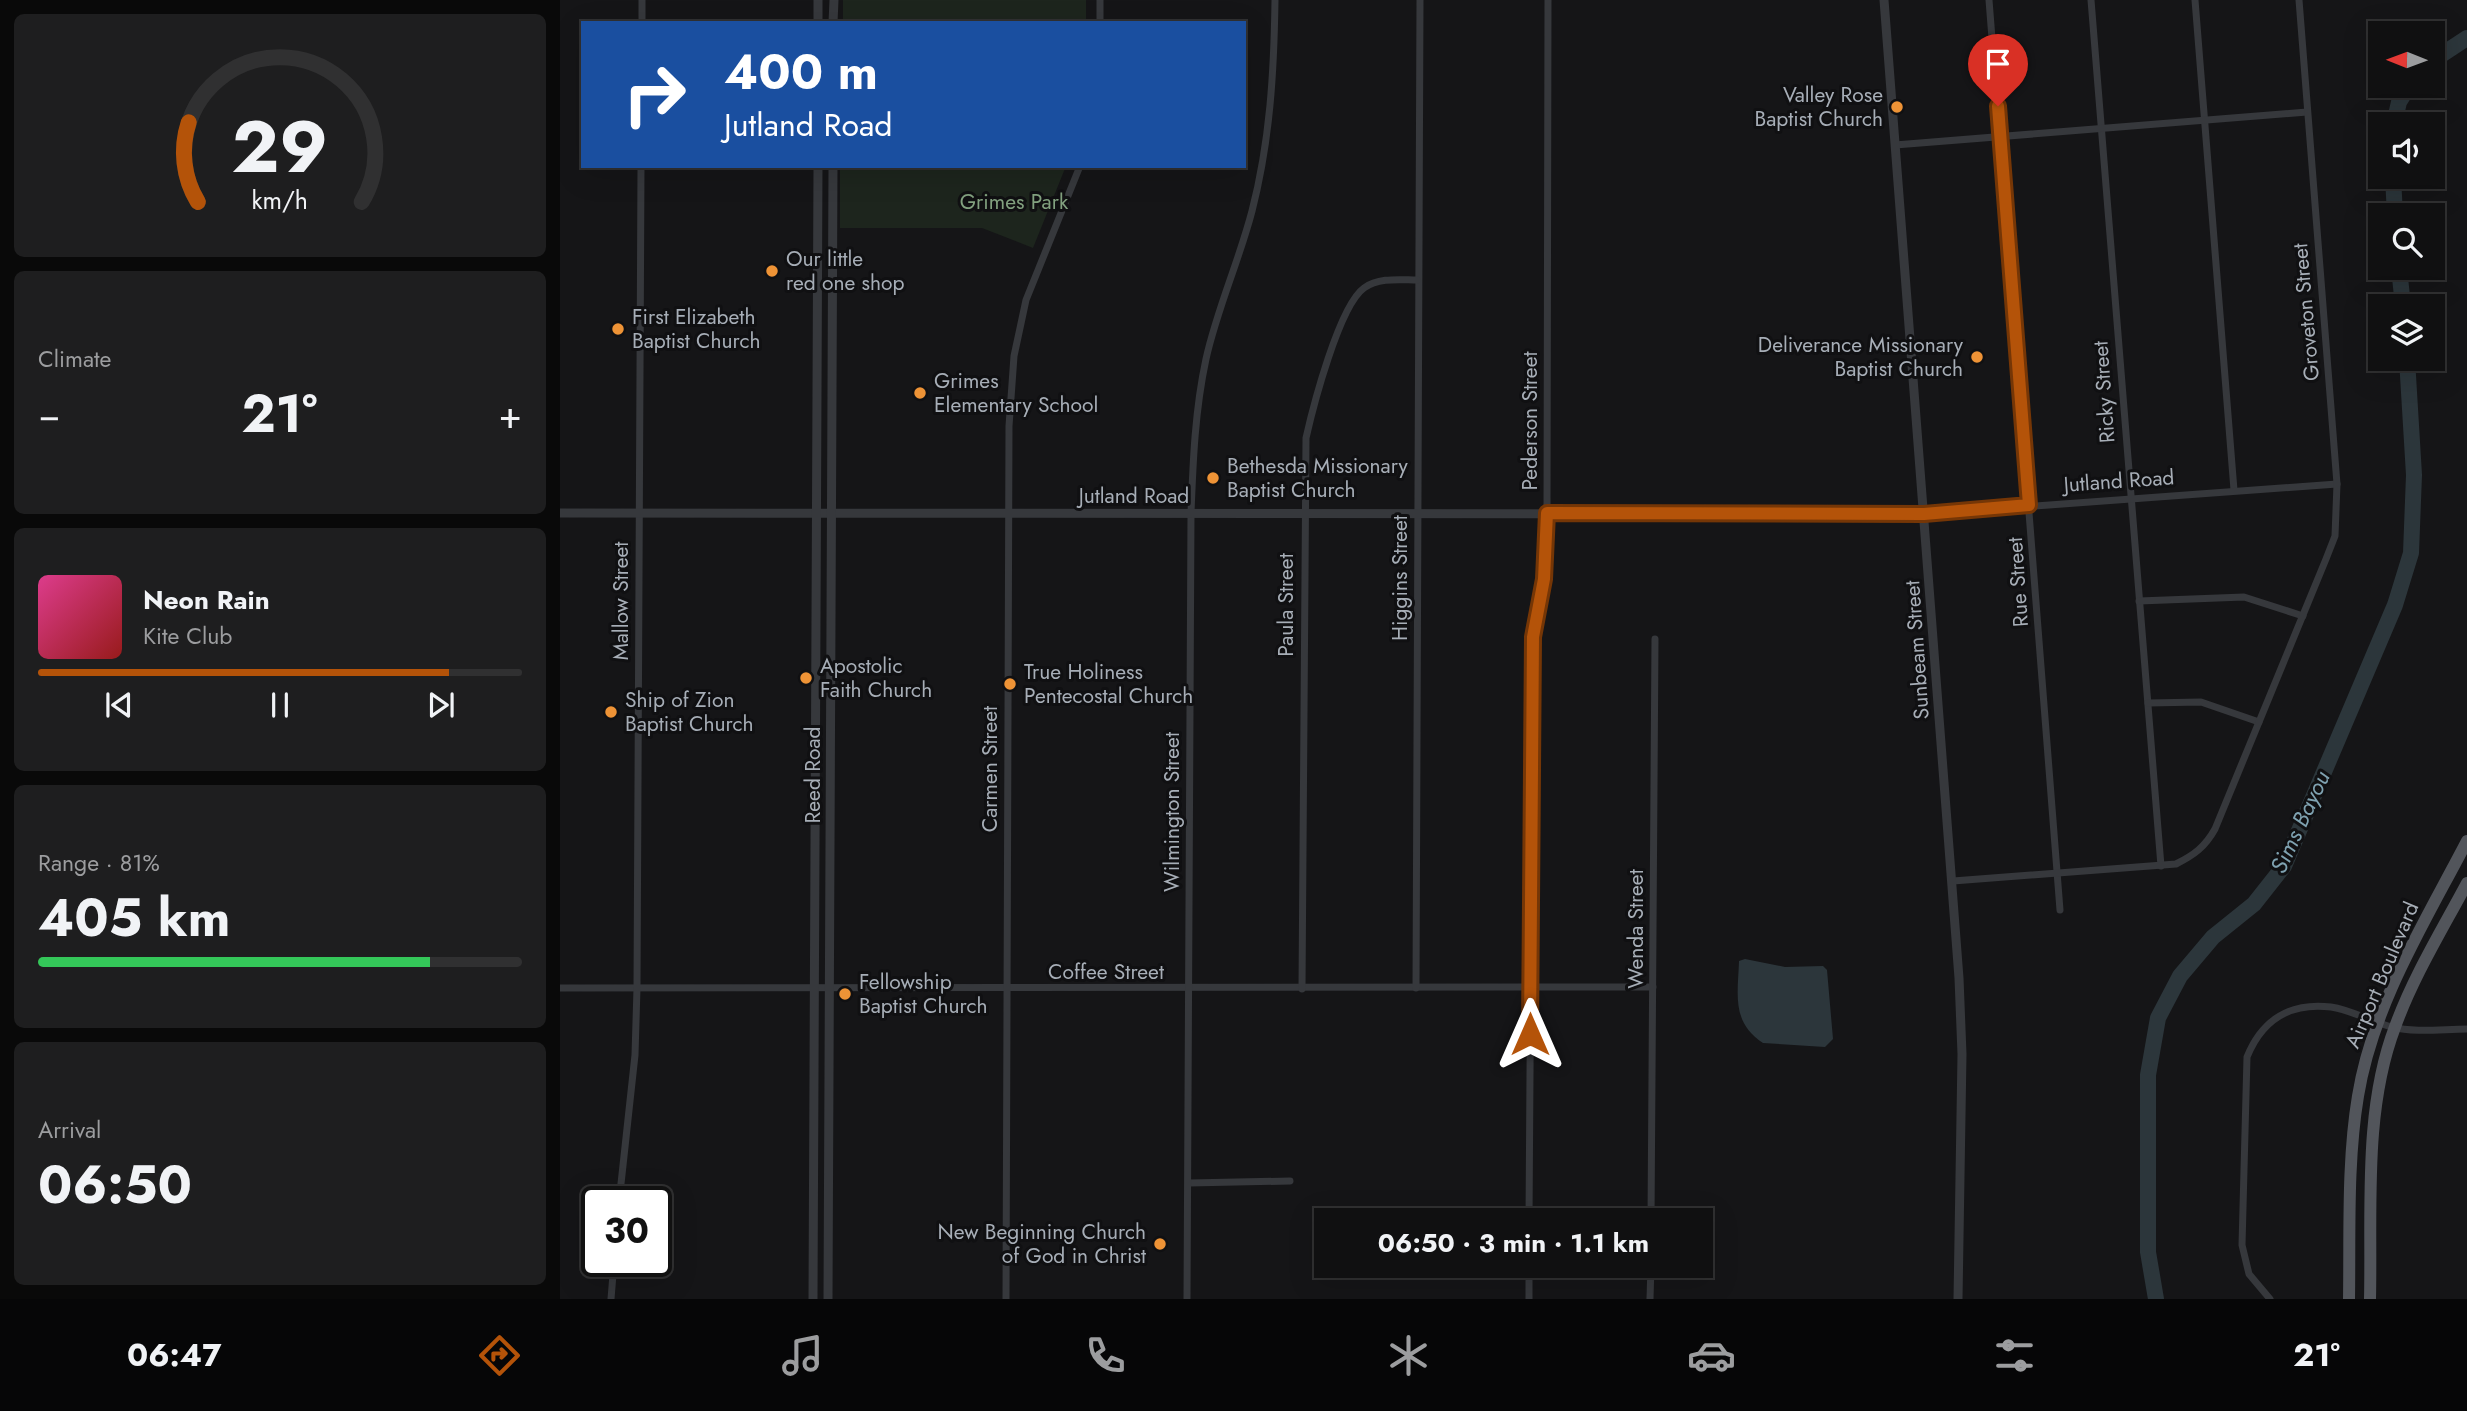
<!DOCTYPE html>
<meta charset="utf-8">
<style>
body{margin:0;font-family:Jost,sans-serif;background:#1e1e1f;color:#f1f3f6;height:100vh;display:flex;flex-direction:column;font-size:26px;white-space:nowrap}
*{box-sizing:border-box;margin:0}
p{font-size:23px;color:#9c9d9f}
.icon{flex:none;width:38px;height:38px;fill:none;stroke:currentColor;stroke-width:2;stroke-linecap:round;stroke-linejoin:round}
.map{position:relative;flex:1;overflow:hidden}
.details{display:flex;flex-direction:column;gap:14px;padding:14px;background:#090909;width:560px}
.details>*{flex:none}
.banner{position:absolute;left:21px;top:21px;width:665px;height:147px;border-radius:0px;box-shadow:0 7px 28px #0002,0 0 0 2px #303031;background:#1a4fa0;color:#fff;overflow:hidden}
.needle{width:46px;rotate:271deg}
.buttons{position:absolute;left:1808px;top:21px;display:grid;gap:14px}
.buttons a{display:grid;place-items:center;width:77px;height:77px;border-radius:0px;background:#101011;box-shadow:0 7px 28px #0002,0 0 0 2px #303031;font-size:35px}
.speed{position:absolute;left:21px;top:1186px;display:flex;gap:14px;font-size:35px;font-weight:700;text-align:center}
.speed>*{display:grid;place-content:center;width:91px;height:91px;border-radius:50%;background:#101011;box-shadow:0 7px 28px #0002,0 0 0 2px #303031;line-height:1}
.speed .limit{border:4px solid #111;border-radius:10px;background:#fff;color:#111}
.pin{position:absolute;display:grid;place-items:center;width:60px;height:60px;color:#fff;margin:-72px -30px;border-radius:50% 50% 50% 0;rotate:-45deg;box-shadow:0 0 7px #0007}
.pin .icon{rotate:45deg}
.me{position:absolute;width:77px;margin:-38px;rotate:0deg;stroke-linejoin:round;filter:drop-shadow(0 0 5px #0008)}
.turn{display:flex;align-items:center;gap:24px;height:147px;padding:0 28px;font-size:32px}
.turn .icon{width:91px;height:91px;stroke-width:2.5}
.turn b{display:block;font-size:49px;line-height:60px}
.big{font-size:52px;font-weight:700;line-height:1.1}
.details .card{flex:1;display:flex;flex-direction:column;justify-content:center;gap:10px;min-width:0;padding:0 24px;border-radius:10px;background:#1e1e1f}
.details .dial{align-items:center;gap:0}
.dial svg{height:182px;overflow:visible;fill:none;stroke:#303031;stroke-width:7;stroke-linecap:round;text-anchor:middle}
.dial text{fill:#f1f3f6;stroke:none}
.song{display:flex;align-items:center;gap:21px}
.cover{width:84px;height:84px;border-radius:10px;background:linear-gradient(135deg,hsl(330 70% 55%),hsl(0 70% 35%))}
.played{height:7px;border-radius:4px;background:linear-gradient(90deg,#b45309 85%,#303031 85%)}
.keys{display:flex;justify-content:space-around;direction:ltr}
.heat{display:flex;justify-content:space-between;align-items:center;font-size:38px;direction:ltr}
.charge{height:10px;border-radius:5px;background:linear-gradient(90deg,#34c759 81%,#303031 0)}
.trip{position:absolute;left:754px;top:1208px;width:399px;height:70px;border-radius:0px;background:#101011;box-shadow:0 7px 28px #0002,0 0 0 2px #303031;font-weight:700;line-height:70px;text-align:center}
.menu{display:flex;height:112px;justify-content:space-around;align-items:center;background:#060607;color:#9c9d9f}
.menu .icon{width:49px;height:49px}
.menu .on{color:#b45309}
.menu b{font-size:32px;color:#f1f3f6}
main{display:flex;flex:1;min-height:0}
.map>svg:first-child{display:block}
</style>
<main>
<section class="details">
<div class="card dial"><svg viewBox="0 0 100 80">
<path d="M14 69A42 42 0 1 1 86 69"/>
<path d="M14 69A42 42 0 0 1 10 34" stroke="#b45309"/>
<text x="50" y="56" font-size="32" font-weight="700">29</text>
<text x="50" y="72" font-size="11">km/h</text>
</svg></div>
<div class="card"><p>Climate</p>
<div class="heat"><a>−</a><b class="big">21°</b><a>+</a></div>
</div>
<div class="card">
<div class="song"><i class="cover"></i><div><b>Neon Rain</b><p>Kite Club</p></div></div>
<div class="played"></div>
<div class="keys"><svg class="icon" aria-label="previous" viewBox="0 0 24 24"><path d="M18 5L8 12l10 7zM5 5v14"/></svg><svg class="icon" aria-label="pause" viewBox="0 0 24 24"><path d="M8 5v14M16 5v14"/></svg><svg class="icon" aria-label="next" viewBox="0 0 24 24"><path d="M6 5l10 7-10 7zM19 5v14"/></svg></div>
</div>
<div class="card"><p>Range · 81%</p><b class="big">405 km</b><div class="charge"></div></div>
<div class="card"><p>Arrival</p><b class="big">06:50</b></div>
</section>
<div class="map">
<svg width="1907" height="1299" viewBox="0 0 1907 1299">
<rect width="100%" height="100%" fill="#151517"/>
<g fill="#1d251d">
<rect x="283" y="0" width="243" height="23"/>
<path d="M280,166H506L473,248L422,228H280Z"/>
</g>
<path fill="#2c363b" d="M1185,959L1225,967L1263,966L1267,970L1273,1039L1265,1047L1203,1043C1171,1022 1178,994 1179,961Z"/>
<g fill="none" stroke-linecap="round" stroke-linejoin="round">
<g stroke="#2c363b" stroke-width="16">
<path d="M1872,61L1907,38"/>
<path d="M1834,124L1839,102L1849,86"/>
<path d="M1833,177L1835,215"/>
<path d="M1839,268L1843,306"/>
<path d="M1596,1299L1588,1252V1075L1598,1018L1620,976L1653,937L1694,904L1724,866L1835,605L1851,553L1854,475L1847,359"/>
</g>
<g stroke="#36383c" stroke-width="7">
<path d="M1429,0L1500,910"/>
<path d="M1531,0L1601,866"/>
<path d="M1635,0L1674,490"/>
<path d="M82,23V0"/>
<path d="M540,23V0"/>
<path d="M1335,145L1747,112"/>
<path d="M1364,514L1777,484"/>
<path d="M1579,601L1684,597L1743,616"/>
<path d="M1588,703L1641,702L1699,722"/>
<path d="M1393,881L1616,864C1634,855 1645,847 1655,829L1766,559L1775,536L1777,484L1739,0"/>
<path d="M0,988L1093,987"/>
<path d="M856,988L860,0"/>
<path d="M742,989L746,438C753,407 779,306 804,288C819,277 841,280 857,280"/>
<path d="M629,1183L730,1181"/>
<path d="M59,1202L75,1055L77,988L81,166"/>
<path d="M969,1220L973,637L984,579L987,513L988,0"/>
<path d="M1091,1220L1095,639"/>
<path d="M51,1299L54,1262"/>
<path d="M446,1299L449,426L454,356L466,300L520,166"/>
<path d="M627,1299L631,513C633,461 635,410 646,359C657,309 679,261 692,211C710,141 714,72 715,0"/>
<path d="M969,1299V1265"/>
<path d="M1090,1299L1091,1265"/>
<path d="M1710,1299L1689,1274L1682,1245L1687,1057C1702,1020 1730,1002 1771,1007C1792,1010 1811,1022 1832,1027C1855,1033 1883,1029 1907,1029"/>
</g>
<g stroke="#36383c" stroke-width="9">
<path d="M258,0V23"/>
<path d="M1324,0L1399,978L1402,1054L1398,1299"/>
<path d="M273,23L274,0"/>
<path d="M0,513L1364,514"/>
<path d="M253,1299L258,166"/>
<path d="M268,1299L273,166"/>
</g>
<g stroke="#52555b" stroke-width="12">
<path d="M1789,1299C1790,1232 1787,1162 1798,1096C1813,1004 1865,922 1907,841"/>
<path d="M1810,1299C1812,1211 1803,1111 1835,1027C1853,977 1882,930 1907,883"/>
</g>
</g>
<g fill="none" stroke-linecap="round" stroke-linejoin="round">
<g stroke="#753606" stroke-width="18">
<path id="route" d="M970,1034L973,637L984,579L987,513L1364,514L1469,505L1438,106"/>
</g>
<use href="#route" stroke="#b45309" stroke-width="12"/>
</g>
<g fill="#ee9336" stroke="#101012" stroke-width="2.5">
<circle cx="1337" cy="107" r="7"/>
<circle cx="212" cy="271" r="7"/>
<circle cx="58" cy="329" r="7"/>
<circle cx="1417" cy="357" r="7"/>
<circle cx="360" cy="393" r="7"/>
<circle cx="653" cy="478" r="7"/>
<circle cx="246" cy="678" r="7"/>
<circle cx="450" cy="684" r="7"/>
<circle cx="51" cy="712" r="7"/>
<circle cx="285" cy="994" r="7"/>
<circle cx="600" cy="1244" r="7"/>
</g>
<g text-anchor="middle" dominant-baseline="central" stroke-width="6" stroke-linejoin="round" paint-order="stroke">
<g font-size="21" fill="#a7aeb7" stroke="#101012" text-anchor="start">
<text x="1323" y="95" text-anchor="end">Valley Rose<tspan x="1323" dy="24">Baptist Church</tspan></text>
<text x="226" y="259">Our little<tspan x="226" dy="24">red one shop</tspan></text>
<text x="72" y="317">First Elizabeth<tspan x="72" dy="24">Baptist Church</tspan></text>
<text x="1403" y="345" text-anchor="end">Deliverance Missionary<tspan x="1403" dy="24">Baptist Church</tspan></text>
<text x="374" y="381">Grimes<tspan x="374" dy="24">Elementary School</tspan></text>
<text x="667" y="466">Bethesda Missionary<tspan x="667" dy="24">Baptist Church</tspan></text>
<text x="260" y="666">Apostolic<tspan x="260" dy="24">Faith Church</tspan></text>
<text x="464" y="672">True Holiness<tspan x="464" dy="24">Pentecostal Church</tspan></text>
<text x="65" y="700">Ship of Zion<tspan x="65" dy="24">Baptist Church</tspan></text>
<text x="299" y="982">Fellowship<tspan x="299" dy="24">Baptist Church</tspan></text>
<text x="586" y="1232" text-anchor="end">New Beginning Church<tspan x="586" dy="24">of God in Christ</tspan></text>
</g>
<g font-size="21" fill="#82a17f" stroke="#101012">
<text x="454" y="202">Grimes Park</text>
</g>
<g font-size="21" fill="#a7aeb7" stroke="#101012">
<text transform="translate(1746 312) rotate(-95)">Groveton Street</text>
<text transform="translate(1544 392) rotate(-94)">Ricky Street</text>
<text transform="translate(970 421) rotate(-90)">Pederson Street</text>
<text transform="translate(1559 481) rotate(-4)">Jutland Road</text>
<text x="574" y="496">Jutland Road</text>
<text transform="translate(840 578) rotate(-90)">Higgins Street</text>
<text transform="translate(1458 582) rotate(-94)">Rue Street</text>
<text transform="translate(61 601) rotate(-90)">Mallow Street</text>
<text transform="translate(726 605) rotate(-90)">Paula Street</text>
<text transform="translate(1357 650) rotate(-94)">Sunbeam Street</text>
<text transform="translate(430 769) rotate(-90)">Carmen Street</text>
<text transform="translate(253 775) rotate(-90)">Reed Road</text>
<text transform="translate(612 812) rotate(-90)">Wilmington Street</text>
<text transform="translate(1076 929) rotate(-90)">Wenda Street</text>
<text x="546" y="972">Coffee Street</text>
<text transform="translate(1822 975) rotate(-67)">Airport Boulevard</text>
</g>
<g font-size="23" font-style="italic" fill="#7fa2b1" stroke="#101012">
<text transform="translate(1740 822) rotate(-65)">Sims Bayou</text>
</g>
</g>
</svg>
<div class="buttons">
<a><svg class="needle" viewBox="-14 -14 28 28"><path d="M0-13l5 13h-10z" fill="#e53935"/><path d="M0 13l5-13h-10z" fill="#9c9d9f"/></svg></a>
<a><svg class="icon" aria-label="sound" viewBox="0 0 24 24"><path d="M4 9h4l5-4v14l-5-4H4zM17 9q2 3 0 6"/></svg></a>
<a><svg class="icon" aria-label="search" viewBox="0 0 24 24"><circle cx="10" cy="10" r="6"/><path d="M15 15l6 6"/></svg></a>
<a><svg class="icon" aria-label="layers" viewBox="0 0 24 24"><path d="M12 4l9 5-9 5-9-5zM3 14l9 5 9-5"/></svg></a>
</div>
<div class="speed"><div class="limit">30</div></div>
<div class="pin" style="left:1438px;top:106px;background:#d93025"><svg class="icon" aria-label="arrive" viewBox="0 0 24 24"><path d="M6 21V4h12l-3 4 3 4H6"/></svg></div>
<svg class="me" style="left:970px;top:1034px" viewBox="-20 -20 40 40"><path d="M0-17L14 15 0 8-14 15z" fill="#b45309" stroke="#fff" stroke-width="4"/></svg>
<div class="trip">06:50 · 3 min · 1.1 km</div>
<div class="banner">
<div class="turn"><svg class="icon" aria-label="right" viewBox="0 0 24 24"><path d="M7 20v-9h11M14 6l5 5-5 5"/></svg><div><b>400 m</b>Jutland Road</div></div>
</div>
</div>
</main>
<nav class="menu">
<b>06:47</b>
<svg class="icon on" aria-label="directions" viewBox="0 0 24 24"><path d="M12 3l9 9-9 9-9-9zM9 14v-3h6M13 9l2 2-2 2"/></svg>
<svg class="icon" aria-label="music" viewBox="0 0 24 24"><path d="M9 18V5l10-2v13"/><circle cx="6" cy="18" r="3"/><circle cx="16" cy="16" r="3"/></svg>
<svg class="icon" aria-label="phone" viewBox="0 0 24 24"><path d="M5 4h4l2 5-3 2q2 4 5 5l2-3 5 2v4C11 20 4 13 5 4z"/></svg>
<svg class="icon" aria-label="climate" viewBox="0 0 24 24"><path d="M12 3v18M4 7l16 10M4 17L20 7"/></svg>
<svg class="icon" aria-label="car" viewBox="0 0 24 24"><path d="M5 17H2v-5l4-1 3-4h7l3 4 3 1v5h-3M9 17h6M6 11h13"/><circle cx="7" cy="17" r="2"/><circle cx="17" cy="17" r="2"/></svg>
<svg class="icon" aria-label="filters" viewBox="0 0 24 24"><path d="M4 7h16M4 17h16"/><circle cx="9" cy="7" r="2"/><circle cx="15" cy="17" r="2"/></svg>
<b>21°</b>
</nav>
